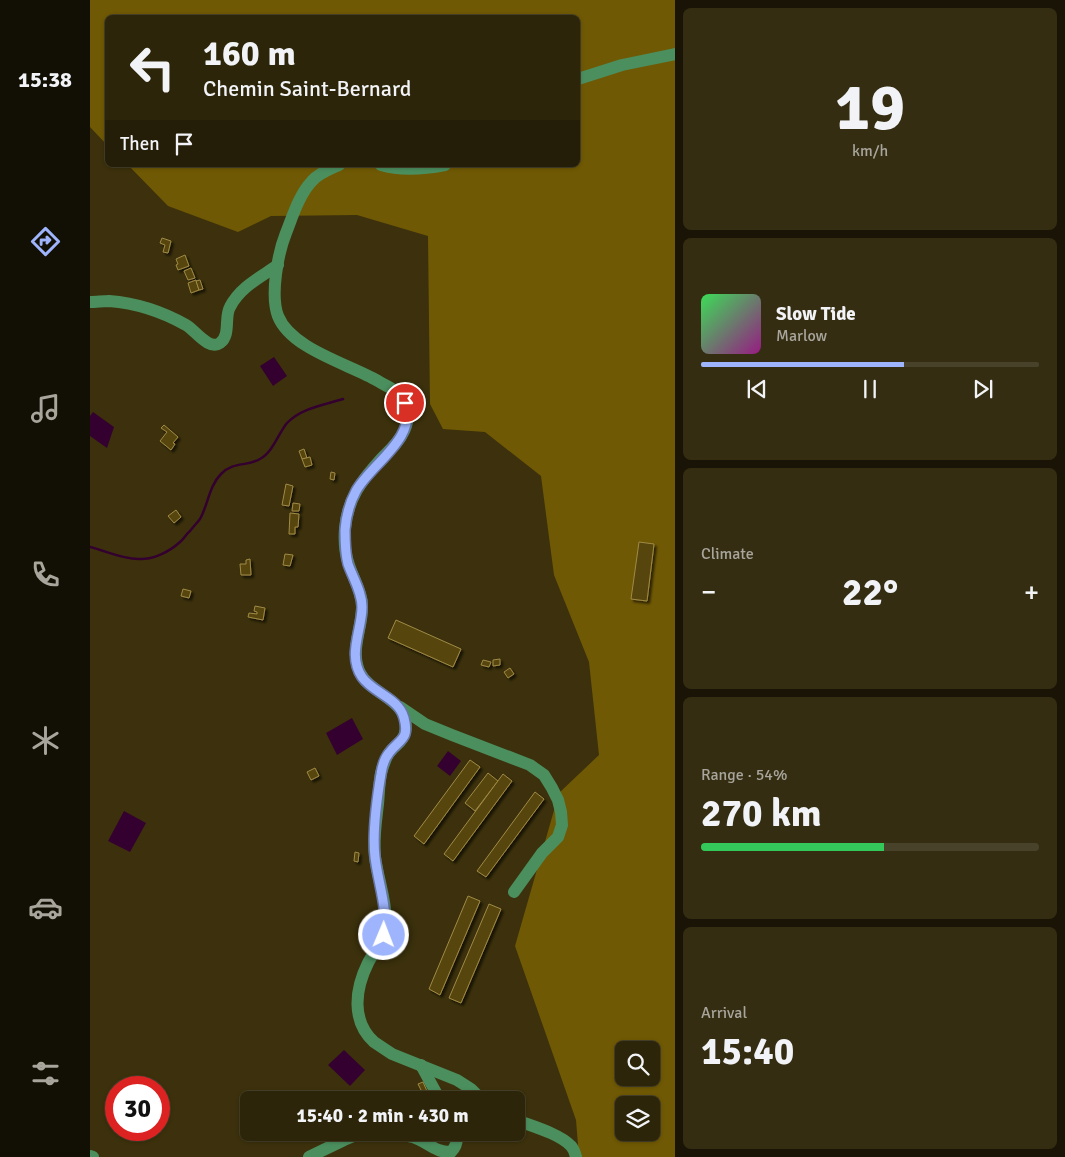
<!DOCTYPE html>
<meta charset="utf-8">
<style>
body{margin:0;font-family:Signika,sans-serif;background:#352d12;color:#f1f3f6;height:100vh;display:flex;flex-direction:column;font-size:19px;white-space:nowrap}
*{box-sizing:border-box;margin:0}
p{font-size:16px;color:#a7a59c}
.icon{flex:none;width:28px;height:28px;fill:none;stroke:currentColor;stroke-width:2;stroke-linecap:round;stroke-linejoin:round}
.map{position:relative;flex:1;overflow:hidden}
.panel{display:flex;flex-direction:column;gap:8px;padding:8px;background:#191405;width:390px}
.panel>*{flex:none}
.top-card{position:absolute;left:15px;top:15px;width:475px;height:152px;border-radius:8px;box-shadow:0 1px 4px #0004,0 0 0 1px #48422a;background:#2d2509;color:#f1f3f6;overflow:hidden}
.fabs{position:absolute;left:525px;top:1041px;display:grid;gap:10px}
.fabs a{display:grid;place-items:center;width:45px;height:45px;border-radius:8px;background:#2d2509;box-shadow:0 1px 4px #0004,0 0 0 1px #48422a;font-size:25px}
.speed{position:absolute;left:15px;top:1076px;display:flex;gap:10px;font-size:25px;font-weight:700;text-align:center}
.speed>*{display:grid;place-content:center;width:65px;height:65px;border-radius:50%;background:#2d2509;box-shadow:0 1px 4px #0004,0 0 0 1px #48422a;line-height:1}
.speed .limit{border:8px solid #d22;background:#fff;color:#111}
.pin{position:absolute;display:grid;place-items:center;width:42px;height:42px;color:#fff;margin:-21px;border:2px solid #fff;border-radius:50%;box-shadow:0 1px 5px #0007}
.me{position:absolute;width:55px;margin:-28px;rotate:1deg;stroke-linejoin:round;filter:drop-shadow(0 0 4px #0008)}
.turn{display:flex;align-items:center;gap:18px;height:105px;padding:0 15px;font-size:22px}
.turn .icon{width:65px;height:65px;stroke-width:2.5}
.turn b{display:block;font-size:35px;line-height:42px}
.then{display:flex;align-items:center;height:48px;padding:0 15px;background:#0003;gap:10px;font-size:19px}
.big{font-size:38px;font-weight:700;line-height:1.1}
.panel .widget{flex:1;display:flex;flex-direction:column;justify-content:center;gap:8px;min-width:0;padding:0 18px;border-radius:8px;background:#352d12}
.panel .dial{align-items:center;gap:0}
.dial b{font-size:65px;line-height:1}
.song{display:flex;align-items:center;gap:15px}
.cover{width:60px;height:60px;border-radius:8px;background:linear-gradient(135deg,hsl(130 70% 55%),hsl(310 70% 35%))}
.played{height:5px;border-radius:2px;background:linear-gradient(90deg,#9eb4fd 60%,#48422a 60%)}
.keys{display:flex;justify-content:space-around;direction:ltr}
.heat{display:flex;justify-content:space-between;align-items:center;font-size:28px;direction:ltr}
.charge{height:8px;border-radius:4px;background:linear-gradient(90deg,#34c759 54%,#48422a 0)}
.trip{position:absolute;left:150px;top:1091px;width:285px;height:50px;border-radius:8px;background:#2d2509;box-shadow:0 1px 4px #0004,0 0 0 1px #48422a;font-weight:700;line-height:50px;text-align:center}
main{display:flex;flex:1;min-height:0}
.tab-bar{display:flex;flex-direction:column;width:90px;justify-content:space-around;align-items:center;background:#120f04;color:#a7a59c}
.tab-bar .icon{width:35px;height:35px}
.tab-bar .active{color:#9eb4fd}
.tab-bar b{font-size:22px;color:#f1f3f6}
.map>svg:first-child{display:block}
</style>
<main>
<nav class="tab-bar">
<b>15:38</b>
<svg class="icon active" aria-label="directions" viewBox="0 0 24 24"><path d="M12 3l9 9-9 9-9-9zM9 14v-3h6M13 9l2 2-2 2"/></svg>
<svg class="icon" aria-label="music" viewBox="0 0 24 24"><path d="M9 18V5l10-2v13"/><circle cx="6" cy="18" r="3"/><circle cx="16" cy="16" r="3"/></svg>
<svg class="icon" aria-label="phone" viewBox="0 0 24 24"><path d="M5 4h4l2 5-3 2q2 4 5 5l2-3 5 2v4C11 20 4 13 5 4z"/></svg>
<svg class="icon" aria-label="climate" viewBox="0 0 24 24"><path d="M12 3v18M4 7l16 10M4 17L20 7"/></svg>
<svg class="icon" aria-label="car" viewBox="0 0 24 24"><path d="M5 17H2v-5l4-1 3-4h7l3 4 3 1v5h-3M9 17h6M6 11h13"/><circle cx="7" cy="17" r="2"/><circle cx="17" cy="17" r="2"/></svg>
<svg class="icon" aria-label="filters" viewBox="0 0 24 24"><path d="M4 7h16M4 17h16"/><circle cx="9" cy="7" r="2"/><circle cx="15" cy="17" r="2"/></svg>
</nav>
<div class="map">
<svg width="585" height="1157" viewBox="0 0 585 1157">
<defs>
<filter id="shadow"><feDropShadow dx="2.5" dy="2.5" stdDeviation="1" flood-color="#0009"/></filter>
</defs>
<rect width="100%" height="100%" fill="#3c310c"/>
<path fill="#705904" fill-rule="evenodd" d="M0,0H585V1157H489L486,1120L425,946L469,793L509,755L499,662L464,575L451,476L395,432L353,429L340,404L338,236L267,215L181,216L148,232L78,206L38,165H488V18H18L17,145L0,127ZM534,1050H561V1078H534ZM534,1105H561V1132H534Z"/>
<g fill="#340030">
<path d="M184,357L197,376L183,386L170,366Z"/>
<path d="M3,412L24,427L17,448L0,436V416Z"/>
<path d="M262,718L273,739L247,755L236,733Z"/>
<path d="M358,751L371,761L360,776L347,766Z"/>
<path d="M34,811L56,823L40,852L18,841Z"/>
<path d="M254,1050L275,1070L260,1086L238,1065Z"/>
</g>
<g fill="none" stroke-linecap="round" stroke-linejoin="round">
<path stroke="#340030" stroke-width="2.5" d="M0,547C16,551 32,559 48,559C63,560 79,552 90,542C94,539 96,534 100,531C103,527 107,523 110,519C118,505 119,486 131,474C144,461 156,467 170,459C183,452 188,434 197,423C211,408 234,405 253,399"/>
</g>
<g fill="#56450e" stroke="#a08a46" filter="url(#shadow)">
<path d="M72,238L81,241L78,253L73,252L75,245L70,243Z"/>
<path d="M95,255L99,266L88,270L86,265L88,264L86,259Z"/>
<path d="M101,268L105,278L98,280L94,271Z"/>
<path d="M106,280L109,290L101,293L98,283Z"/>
<path d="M110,280L113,289L109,290L106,281Z"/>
<path d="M74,425L88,437L83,443L85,444L81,450L70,441L77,432L71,428Z"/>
<path d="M214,449L217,458L212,459L209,451Z"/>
<path d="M220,457L222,465L215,467L212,459Z"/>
<path d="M241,472L245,473L244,480L240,479Z"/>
<path d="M196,484L203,486L199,506L192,505Z"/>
<path d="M203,503L210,504L209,511H202Z"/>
<path d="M86,510L91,517L84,523L78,516Z"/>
<path d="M200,513L209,514L208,527H205V534H199Z"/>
<path d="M549,542L564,544L557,601L541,599Z"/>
<path d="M195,554L203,555L200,566L193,565Z"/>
<path d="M160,559L161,575H151L150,564H156V560Z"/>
<path d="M93,589L101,591L99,598L91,596Z"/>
<path d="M165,606L175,608L173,620L158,617L159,613L167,614V612L164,611Z"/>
<path d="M306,620L371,649L363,667L298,638Z"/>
<path d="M410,659V665L403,666V660Z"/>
<path d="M393,660L401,662L399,667L391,665Z"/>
<path d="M420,668L424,674L418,678L414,672Z"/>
<path d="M380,760L390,767L334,844L324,836Z"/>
<path d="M225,768L229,776L221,780L217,772Z"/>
<path d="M398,773L408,781L385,811L375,803Z"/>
<path d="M413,774L422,781L363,861L354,854Z"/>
<path d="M445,792L454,799L396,877L387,871Z"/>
<path d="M265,852L269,853L268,862L264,861Z"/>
<path d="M378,896L390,901L350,995L339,989Z"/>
<path d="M399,904L411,909L371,1003L359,998Z"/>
<path d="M333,1082L340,1098L336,1100L328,1084Z"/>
<path d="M331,1090L335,1100H325L323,1094Z"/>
<path d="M323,1094L325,1100H320L318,1095Z"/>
</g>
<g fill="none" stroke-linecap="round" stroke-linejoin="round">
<g stroke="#4b8f5e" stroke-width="12">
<path d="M488,79L532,65L585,54"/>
<path d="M249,165C240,169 229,173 222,181C209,195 203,215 196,233C188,253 180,295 188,316C201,349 259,364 288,381C294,385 302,388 306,392C317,402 321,417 314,431C309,442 300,450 291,459C271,481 258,498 255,528C254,540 255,554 259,565C263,578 272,592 272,605C273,628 259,650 270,673C282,696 322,700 315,733C313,742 304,746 299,753C295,759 293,766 291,773C289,783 289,794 288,804C286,822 283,840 285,857C288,880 297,902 296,925C295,940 284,951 278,963C265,989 261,1021 284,1042C290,1046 296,1050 302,1054L367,1080L381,1089L392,1100"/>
<path d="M291,165C312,171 334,169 355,165"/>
<path d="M0,302C6,302 13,301 19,301C45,303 73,312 96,325C105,330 119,351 130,343C141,335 134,317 140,307C150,287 171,277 188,265"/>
<path d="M310,707L335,724L362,735L440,765L454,775L462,788L468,800L471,812L472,825L468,837L452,853L424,892"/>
<path d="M331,1065L350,1100"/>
<path d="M426,1120C442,1126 470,1134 481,1146C484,1149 485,1153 486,1157"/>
<path d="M299,1132C307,1134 315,1135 323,1137C336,1141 346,1153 361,1152C366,1147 368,1140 366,1132"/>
<path d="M0,1156L3,1157"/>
<path d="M219,1157L254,1140L273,1132"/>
</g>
</g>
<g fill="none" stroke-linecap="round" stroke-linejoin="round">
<g stroke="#6775a4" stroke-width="12">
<path id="route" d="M294,935C298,908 288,883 285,857C282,832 287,798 291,774C292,767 294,759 299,753C309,739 320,740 314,718C309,698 283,693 272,677C257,655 272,630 272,607C272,592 263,578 258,564C255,553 255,541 255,530C256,517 260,502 266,491C281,464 328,438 315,403"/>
</g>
<use href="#route" stroke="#9eb4fd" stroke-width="9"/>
</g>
</svg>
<div class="fabs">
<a><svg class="icon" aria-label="search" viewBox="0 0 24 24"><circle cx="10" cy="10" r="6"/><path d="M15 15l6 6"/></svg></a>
<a><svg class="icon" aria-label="layers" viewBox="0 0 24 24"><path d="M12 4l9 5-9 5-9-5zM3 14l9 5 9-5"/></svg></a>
</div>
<div class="speed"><div class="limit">30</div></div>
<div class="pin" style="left:315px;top:403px;background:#d93025"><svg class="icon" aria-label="arrive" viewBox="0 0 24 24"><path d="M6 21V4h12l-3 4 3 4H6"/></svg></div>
<svg class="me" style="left:294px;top:935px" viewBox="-20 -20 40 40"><circle r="17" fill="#9eb4fd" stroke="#fff" stroke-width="3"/><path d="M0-11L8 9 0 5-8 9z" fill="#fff"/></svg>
<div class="trip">15:40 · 2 min · 430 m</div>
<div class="top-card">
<div class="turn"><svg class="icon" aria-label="left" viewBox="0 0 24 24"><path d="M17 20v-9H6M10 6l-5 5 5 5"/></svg><div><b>160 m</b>Chemin Saint-Bernard</div></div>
<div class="then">Then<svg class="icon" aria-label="arrive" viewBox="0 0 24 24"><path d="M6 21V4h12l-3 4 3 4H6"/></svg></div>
</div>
</div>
<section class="panel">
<div class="widget dial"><b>19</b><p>km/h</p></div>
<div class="widget">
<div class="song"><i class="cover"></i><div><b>Slow Tide</b><p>Marlow</p></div></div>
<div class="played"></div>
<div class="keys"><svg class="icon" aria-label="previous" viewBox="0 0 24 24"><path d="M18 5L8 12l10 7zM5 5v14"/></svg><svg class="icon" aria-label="pause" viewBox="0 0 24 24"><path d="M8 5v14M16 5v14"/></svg><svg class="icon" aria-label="next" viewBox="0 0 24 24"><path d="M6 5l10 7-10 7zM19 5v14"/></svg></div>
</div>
<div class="widget"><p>Climate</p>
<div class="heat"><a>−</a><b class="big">22°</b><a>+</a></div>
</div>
<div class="widget"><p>Range · 54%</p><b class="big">270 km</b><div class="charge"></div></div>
<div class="widget"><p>Arrival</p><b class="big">15:40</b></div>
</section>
</main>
